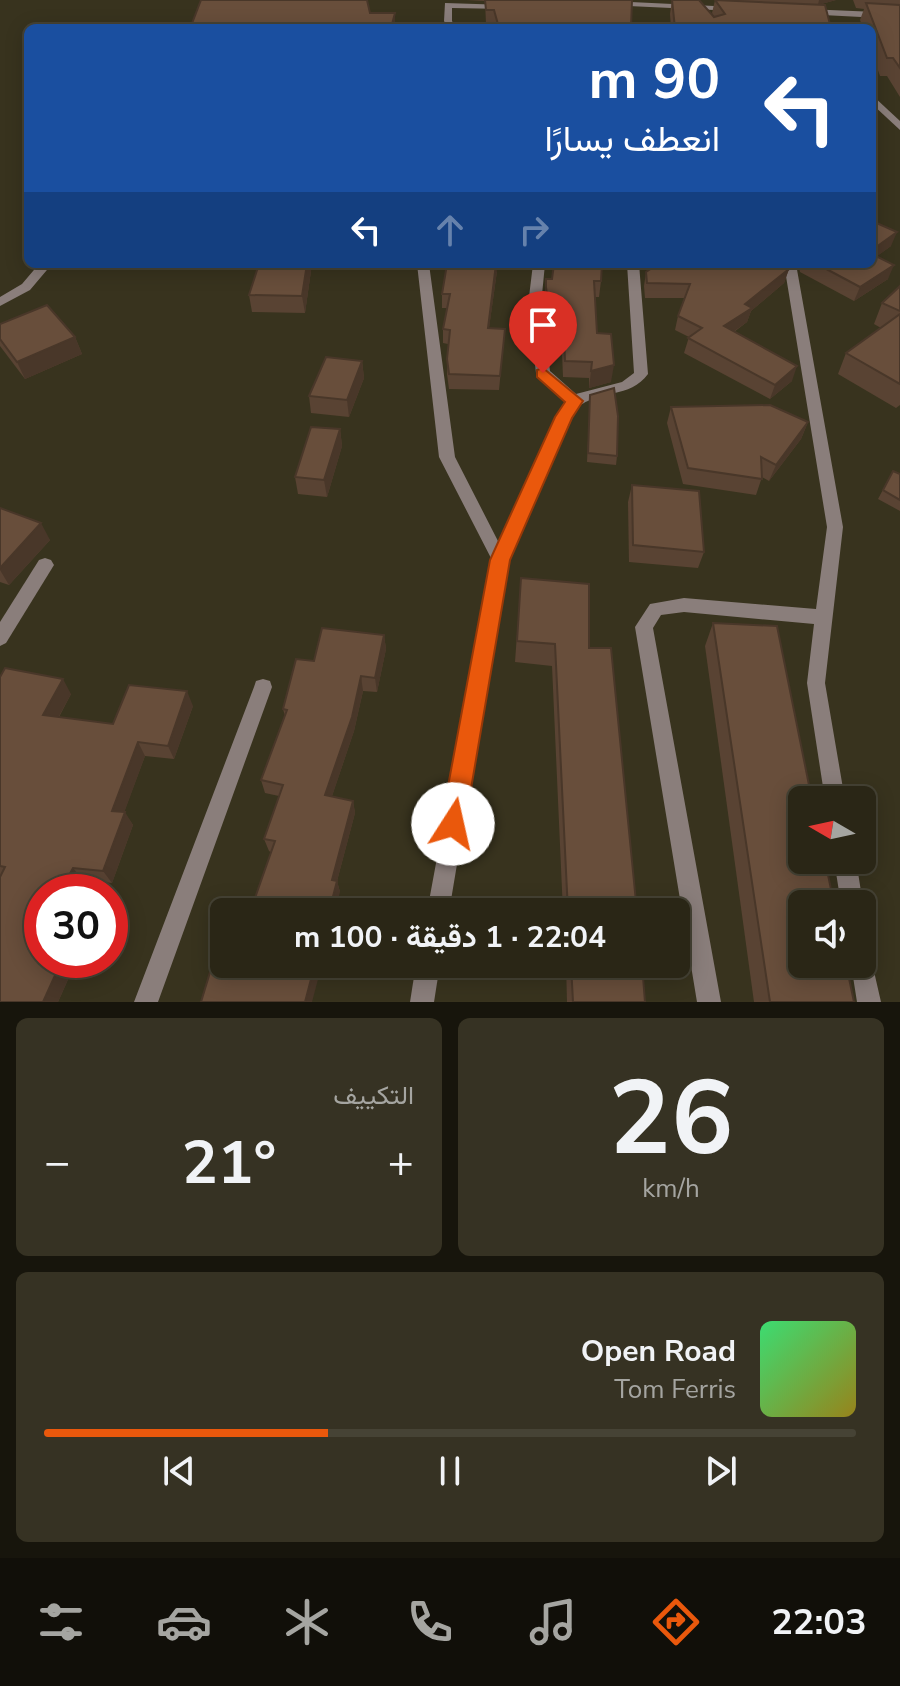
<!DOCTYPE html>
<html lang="ar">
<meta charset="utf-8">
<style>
body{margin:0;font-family:"Nunito Sans",Vazirmatn,sans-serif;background:#363223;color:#f1f3f6;direction:rtl;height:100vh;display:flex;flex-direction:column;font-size:30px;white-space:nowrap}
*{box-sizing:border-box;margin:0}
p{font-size:26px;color:#a5a5a1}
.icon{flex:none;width:44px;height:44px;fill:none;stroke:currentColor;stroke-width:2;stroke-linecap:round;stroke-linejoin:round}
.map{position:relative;height:1002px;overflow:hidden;direction:ltr}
.drawer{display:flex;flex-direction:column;gap:16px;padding:16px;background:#17150c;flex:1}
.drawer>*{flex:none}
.hud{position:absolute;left:24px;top:24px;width:852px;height:244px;border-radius:12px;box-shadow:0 4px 20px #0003,0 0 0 2px #464335;direction:rtl;background:#1a4fa0;color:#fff;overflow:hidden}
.needle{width:52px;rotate:279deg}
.fabs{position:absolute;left:788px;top:786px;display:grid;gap:16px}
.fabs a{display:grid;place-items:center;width:88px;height:88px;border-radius:12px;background:#2a2616;box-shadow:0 4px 20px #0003,0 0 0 2px #464335;font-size:40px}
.speed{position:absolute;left:24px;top:874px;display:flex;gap:16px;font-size:40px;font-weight:700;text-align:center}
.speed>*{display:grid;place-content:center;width:104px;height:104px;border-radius:50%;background:#2a2616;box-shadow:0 4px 20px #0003,0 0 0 2px #464335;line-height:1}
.speed .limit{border:12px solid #d22;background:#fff;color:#111}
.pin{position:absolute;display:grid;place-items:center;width:68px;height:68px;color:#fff;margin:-82px -34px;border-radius:50% 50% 50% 0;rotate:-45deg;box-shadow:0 0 8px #0007}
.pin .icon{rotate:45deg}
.me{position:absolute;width:88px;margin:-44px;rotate:10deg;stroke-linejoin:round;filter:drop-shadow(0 0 6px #0008)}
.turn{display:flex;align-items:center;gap:28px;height:168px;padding:0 24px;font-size:36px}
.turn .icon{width:104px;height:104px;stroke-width:2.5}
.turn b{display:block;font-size:56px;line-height:68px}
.lanes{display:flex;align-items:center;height:76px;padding:0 24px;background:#0003;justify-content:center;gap:40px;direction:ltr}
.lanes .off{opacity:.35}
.big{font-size:60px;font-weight:700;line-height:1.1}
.drawer .card{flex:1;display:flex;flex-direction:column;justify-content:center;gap:12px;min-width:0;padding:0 28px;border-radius:12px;background:#363223}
.drawer .dial{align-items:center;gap:0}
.dial b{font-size:104px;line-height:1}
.song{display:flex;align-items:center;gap:24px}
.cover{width:96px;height:96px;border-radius:12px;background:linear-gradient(135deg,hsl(140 70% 55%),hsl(50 70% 35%))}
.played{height:8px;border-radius:4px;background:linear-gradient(90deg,#ea580c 35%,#464335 35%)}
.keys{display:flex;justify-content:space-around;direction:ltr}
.heat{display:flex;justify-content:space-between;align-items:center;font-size:44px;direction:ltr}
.drawer .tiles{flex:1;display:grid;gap:16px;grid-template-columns:1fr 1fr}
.card:last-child{grid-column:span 2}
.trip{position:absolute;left:210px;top:898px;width:480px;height:80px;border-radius:12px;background:#2a2616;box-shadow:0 4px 20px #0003,0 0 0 2px #464335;font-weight:700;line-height:80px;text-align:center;direction:rtl}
.dock{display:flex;height:128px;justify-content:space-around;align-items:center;background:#110f09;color:#a5a5a1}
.dock .icon{width:56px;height:56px}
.dock .selected{color:#ea580c}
.dock b{font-size:36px;color:#f1f3f6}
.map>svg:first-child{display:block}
</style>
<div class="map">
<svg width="900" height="1002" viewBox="0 0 900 1002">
<rect width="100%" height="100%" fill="#38331e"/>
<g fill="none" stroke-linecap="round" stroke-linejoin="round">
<g fill="#8a7e7b" fill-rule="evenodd">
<path d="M610,1L735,7L739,9L735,11L607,5Z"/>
<path d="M445,3L507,5L511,7L507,9L452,8V21L456,28H448L444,21Z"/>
<path d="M806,9L900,13V19L803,14V10Z"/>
<path d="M872,95L900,121V130L872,104Z"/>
<path d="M39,264H52L30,290L0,306V297L22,284Z"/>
<path d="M417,264H429L455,457L499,543L557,417L566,401L536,373L528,305L533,264H545L541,305L550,371L576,394L622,382L634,373L627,264H639L648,374C630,399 599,389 577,408L508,560L449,912H427L492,560L439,457Z"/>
<path d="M784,264H796L843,527L825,683L845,800H825L807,683L814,624L684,612L661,615L653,628L721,1002H697L635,627L650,604L684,598L816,609L827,527Z"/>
<path d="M45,558L51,560L54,565L6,643L0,646V622L39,560Z"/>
<path d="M263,679L270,681L272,687L158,1002H134L254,687L256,681Z"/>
<path d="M834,860H856L863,904L862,907V904H841Z"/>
<path d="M862,950L870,954L881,1002H857L851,964H862Z"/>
<path d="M416,964H440L434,1002H410Z"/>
</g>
</g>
<g fill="#594333">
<path d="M466,0H632L631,28H495L493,24H486L485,1Z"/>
<path d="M672,0L714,17L712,13L715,0H836L821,4L831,28H671L670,14Z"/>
<path d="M853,0H900V97L887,76H880L872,53V28H863L860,20L864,9L856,8Z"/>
<path d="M370,13L396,25L395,28H192L191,26Z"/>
<path d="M872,221L891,246L877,256L888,279L854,301L800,272L798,264H872Z"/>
<path d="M259,264H312L305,313L252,312L249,295Z"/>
<path d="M789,269L784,283L751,311L747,322L734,332L792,381L770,399L684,353L689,337L675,330L678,316L685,298H645L644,286L646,272Z"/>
<path d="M497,271L489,328L505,329L499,390L449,389L447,374L448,344L443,343V329L447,308H442V294Z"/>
<path d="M546,279L601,281L599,297H595L597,333L611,382L589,388V378L563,377L562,353L550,352L544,303Z"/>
<path d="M900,286V405L896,408L838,374L846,353L881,328L874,324L882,303Z"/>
<path d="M0,324L75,337L82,354L25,379L0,346Z"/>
<path d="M362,361L364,378L349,417L311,413L309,396Z"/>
<path d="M590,395L617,456L616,465L587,462Z"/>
<path d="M671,407L808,422L801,439L769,481L762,477L756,495L683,484L667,423Z"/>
<path d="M340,429L342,446L327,497L298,494L295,477Z"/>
<path d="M893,471L900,474V511L878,499Z"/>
<path d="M632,485L704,552L698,568L629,562L628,502Z"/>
<path d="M0,508L50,540L9,585L0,582Z"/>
<path d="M521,578L589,648L637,912H563L552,666L515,662Z"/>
<path d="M713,623L854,1002H754L705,646Z"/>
<path d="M384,635L386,649L377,692L363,691L354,731L332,796L353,801L355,813L337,881L340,892L269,851L264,839L279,796L265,793L261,780L285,716L283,709L314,661Z"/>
<path d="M0,677L71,694L59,717L113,724L193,706L174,759L145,756L124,812L133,825L112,883L83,880L42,892V960H67L74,966L58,1002H0Z"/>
<path d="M566,964H642L645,1002H567Z"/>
</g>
<g fill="#493729">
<path d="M819,0H836L818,5Z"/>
<path d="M395,13V28H391Z"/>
<path d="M897,232L891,246L872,260V250Z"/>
<path d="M307,264H312L305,313L302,296Z"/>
<path d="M496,264L497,271L487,342L488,328Z"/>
<path d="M894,265L888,279L854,301L860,287Z"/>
<path d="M789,269L784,283L751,311L747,322L720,341L724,326L745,304Z"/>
<path d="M75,337L82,354L25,379L17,362Z"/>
<path d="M362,361L364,378L349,417L347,400Z"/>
<path d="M614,365L611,382L589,388L591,371Z"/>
<path d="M797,366L792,381L770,399L775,385Z"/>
<path d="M808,422L801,439L769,481L776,465Z"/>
<path d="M340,429L342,446L327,497L324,480Z"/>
<path d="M41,523L50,540L9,585L0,570V568Z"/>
<path d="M384,635L386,649L377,692L375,678Z"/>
<path d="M361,676L363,691L354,731L328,808L325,795Z"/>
<path d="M63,679L71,694L52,729L43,715Z"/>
<path d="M187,691L193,706L174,759L168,746Z"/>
<path d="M138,742L145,756L120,824L112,811Z"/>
<path d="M353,801L355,813L337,881L340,892L335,912H329L332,880Z"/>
<path d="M125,812L133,825L112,883L103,871Z"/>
<path d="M73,868L83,880L76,892H60Z"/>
<path d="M42,926V957L29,949Z"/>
<path d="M62,960H67L74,966L58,1002H43Z"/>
<path d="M315,964H322L312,1002H305Z"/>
</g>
<g fill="#684e3b" stroke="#493729" stroke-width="2">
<path d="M201,0H367L370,13H395L391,28H279L281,25L191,26Z"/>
<path d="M485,0H632L631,28H499L494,10H486Z"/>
<path d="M672,0H699L714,17L725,14L715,0L825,5L831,28H675Z"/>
<path d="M866,3L900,5V68L893,58H887Z"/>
<path d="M872,221L897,232L872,250Z"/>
<path d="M872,254L894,265L860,287L817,264H872Z"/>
<path d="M259,264H307L302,296L249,295Z"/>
<path d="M447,264H496L488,328L505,329L500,376L449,374L447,359L450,330L443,329L450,294H442Z"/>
<path d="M554,264H602L601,281H594L597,333L611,334L614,365L591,371L592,362L565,361L564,336H552L546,287V279H552Z"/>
<path d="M658,264H788L789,269L745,304L752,308L724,326L797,366L775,385L688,338L702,328L678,316L690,284L647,283L646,272Z"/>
<path d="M900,286V311L882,303Z"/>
<path d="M47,305L75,337L17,362L0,339V324Z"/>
<path d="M900,314V384L846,353Z"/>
<path d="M326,357L362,361L347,400L309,396Z"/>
<path d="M614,388L618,416L617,456L588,453L590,395Z"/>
<path d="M770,405L808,422L776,465L761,457L762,479L688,468L671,407Z"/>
<path d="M311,427L340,429L324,480L295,477Z"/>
<path d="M893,471L900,474V500L883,490Z"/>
<path d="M632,485L699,491L704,552L633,545Z"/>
<path d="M0,508L41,523L0,568Z"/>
<path d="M521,578L589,584V648H611L637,912H568L555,644L517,641Z"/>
<path d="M713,623L777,626L812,800H802V860H825L834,904H802V964H846L854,1002H770Z"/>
<path d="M322,628L384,635L375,678L361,676L352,717L325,795L353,801L332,880L337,881L329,912H250L275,841L264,839L283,785L261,780L287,710L283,709L296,659L314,661Z"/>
<path d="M5,668L63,679L43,715L113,724L129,685L187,691L168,746L138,742L112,811L125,812L103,871L73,868L60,892H42V926L29,949L42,952V960H62L43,1002H0V877L5,867L0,866V677Z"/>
<path d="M224,926V964H315L305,1002H201Z"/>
<path d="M571,964H642L645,1002H573Z"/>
</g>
<path fill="#ea580c" stroke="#983908" stroke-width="2" d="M543,368L583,401L572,418L510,560L465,824L462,832L453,836L445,832L441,824L490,560L555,417L565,402L537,377V370Z"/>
</svg>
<div class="fabs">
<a><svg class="needle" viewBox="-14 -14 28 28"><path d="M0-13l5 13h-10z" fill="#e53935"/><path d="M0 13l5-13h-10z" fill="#a5a5a1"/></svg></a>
<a><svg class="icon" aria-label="sound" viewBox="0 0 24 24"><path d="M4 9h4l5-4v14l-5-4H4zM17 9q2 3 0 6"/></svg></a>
</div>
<div class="speed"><div class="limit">30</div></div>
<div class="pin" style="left:543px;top:373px;background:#d93025"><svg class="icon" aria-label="arrive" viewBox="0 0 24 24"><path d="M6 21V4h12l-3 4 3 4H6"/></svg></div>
<svg class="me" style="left:453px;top:824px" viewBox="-20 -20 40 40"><circle r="19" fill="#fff"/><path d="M0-13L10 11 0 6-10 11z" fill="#ea580c"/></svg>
<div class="trip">22:04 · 1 دقيقة · 100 m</div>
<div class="hud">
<div class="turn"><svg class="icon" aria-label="left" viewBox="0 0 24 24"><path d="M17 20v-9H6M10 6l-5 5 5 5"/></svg><div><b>90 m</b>انعطف يسارًا</div></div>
<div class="lanes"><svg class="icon" aria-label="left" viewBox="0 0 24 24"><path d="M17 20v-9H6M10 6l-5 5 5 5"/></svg><svg class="icon off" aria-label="ahead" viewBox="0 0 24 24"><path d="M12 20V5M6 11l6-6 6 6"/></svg><svg class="icon off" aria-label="right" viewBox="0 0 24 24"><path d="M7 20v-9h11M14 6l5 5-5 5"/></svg></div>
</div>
</div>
<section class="drawer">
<div class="tiles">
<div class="card dial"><b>26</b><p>km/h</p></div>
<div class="card"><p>التكييف</p>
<div class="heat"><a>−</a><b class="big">21°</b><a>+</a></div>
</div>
<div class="card">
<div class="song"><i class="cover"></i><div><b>Open Road</b><p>Tom Ferris</p></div></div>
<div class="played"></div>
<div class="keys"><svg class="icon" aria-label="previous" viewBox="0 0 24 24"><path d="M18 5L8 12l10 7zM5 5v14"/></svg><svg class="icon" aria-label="pause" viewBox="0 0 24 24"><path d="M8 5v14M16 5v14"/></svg><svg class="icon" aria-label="next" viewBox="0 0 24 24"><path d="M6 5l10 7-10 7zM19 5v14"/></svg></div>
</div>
</div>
</section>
<nav class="dock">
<b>22:03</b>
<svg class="icon selected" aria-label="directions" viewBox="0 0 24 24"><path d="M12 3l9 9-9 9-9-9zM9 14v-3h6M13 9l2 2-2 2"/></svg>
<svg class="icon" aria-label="music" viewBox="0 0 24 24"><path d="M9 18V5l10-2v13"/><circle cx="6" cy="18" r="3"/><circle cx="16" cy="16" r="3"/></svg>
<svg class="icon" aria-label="phone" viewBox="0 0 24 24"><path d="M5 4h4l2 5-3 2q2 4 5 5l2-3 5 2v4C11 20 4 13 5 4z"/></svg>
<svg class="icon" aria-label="climate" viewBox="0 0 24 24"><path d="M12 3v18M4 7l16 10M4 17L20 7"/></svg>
<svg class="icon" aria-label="car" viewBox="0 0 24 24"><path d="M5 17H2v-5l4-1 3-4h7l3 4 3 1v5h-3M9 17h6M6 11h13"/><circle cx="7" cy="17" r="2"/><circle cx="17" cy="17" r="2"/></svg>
<svg class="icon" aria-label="filters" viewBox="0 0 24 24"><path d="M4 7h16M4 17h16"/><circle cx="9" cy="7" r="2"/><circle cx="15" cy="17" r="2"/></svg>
</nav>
